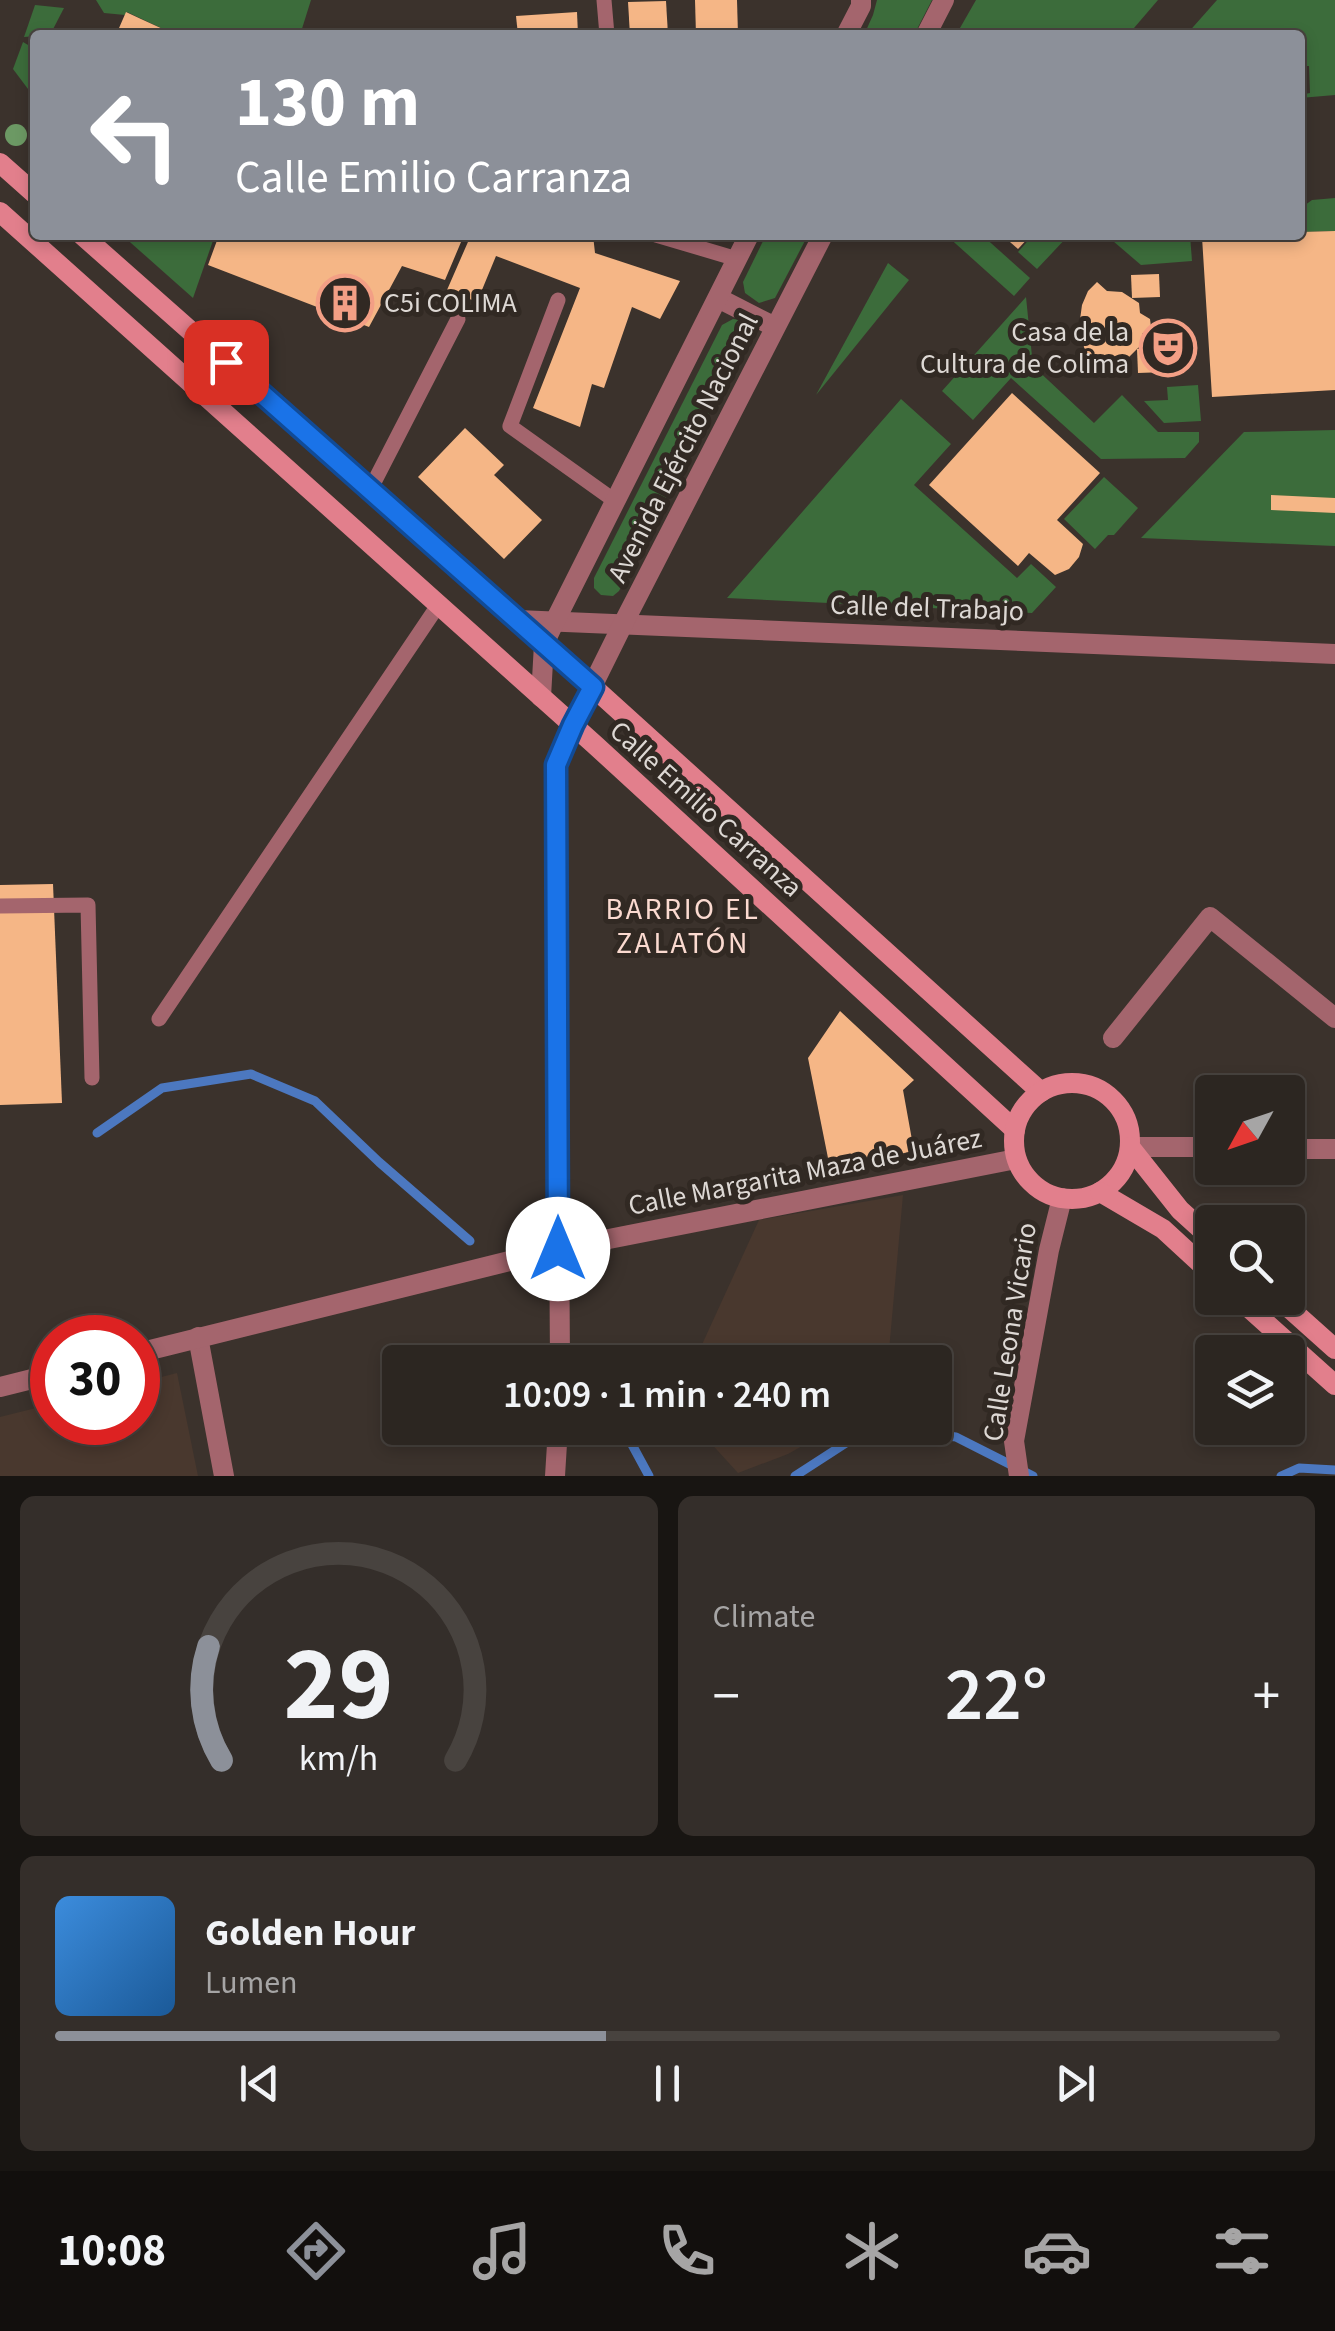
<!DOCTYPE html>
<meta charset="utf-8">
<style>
body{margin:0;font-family:"Source Sans 3",sans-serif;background:#342e2a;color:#f1f3f6;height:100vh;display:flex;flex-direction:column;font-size:38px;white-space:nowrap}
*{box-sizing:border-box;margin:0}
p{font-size:32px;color:#a6a5a5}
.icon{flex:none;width:55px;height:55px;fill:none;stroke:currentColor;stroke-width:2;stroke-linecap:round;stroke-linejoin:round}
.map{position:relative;height:1476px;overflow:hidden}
.side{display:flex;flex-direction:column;gap:20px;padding:20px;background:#181512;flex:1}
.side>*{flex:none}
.guide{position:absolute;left:30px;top:30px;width:1275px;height:210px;border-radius:10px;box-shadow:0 5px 15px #0003,0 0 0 2px #48433f;background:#8c9099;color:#fff;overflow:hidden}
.needle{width:65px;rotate:230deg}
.buttons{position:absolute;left:1195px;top:1075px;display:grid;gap:20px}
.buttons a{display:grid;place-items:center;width:110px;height:110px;border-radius:10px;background:#2c2621;box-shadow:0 5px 15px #0003,0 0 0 2px #48433f;font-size:50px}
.speed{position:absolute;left:30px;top:1315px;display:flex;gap:20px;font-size:50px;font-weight:700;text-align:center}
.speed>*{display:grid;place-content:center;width:130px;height:130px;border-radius:50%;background:#2c2621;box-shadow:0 5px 15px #0003,0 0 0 2px #48433f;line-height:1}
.speed .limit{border:15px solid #d22;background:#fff;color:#111}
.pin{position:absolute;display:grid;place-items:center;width:85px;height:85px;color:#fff;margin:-42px;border-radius:20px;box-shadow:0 5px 15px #0006}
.me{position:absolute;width:110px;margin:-55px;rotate:0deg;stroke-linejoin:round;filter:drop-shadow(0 0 8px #0008)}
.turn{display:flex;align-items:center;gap:35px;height:210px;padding:0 40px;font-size:45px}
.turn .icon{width:130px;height:130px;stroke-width:2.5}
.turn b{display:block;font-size:70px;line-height:85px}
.big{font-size:75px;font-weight:600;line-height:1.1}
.side .widget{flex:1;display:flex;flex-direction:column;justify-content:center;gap:15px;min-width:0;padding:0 35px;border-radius:15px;background:#342e2a}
.side .dial{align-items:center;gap:0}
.dial svg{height:260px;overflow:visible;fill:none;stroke:#48433f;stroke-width:7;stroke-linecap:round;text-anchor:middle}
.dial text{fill:#f1f3f6;stroke:none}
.song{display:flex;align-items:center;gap:30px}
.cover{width:120px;height:120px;border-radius:15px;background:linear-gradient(135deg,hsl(210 70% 55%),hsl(210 70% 35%))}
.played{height:10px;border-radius:5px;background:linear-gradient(90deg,#8c9099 45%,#48433f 45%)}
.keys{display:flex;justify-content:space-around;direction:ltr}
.heat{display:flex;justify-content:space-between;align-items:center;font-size:55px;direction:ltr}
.side .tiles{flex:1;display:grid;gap:20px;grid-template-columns:1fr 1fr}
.widget:last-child{grid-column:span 2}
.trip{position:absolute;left:382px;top:1345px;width:570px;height:100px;border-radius:10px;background:#2c2621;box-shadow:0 5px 15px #0003,0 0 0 2px #48433f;font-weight:600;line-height:100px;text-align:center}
.menu{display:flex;height:160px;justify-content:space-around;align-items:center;background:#120f0d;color:#a6a5a5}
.menu .icon{width:70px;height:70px}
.menu .active{color:#8c9099}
.menu b{font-size:45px;color:#f1f3f6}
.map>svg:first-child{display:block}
</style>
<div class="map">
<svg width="1335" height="1476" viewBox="0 0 1335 1476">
<rect width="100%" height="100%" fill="#3b322c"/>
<g fill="#49382e">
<path d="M903,1195L888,1362H694L759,1220Z"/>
<path d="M177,1373L198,1476H0V1417L52,1404V1422H138V1383Z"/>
<path d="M697,1428H834L788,1454L738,1473Z"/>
</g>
<g fill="#3c6c3b">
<path d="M96,0H311L300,35H176L127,12L125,15L104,13Z"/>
<path d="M877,0H932L914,35H864L873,15Z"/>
<path d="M976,0H1158L1128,35H956Z"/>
<path d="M1217,0H1335V95L1300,98V95L1310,93L1309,66H1300V35H1186Z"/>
<path d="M35,5L64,8L50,35L24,37Z"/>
<path d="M23,42L35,49V91L31,93L13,69Z"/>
<path d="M1335,198V231L1303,232L1301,208L1312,200Z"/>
<path d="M122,235H215L193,298Z"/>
<path d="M766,235H808L775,298L759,303L745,293L743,282Z"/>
<path d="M946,235H982L1030,278L1014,296Z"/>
<path d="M1033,235H1069L1037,269L1018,252Z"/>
<path d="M1106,235H1190L1192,261L1141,265Z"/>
<path d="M888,263L909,280L816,395Z"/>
<path d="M1026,297L1033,366L1094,423L1122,395L1158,432H1199V442L1185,458L1101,459L1011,378L973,420L942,391Z"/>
<path d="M733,319L740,320L746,326L747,338L619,591L613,596L601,595L594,588V578L722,325Z"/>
<path d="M1198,385L1201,421L1164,423L1144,401L1168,400L1167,387Z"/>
<path d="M901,399L951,444L914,485L1017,578L1031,564L1056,587L1032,613L727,598Z"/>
<path d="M1335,430V546L1141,538L1244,432Z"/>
<path d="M1104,477L1138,508L1114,535H1108L1095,549L1064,519Z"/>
</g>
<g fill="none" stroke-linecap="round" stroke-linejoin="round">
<g stroke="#4c78c0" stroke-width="9">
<path d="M97,1133L162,1088L251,1074L315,1101L379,1162L470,1241"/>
<path d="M623,1428L649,1476"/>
<path d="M795,1476L846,1443L889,1429L956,1437L1033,1476"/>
<path d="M1281,1476L1299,1468L1335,1470"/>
</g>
</g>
<g fill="#f5b686">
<path d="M695,0H737L738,35H696Z"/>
<path d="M666,1L668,35H630L628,2Z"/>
<path d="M126,12L141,19L176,35H116Z"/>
<path d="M577,12L578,35H518L516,16Z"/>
<path d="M1335,231V390L1212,397L1202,237L1300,235V232Z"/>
<path d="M219,235H464L445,280L402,266L369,327L208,265Z"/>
<path d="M471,235H593L595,253L680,281L660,319L632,307L604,388L592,384L580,427L533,408L580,288L496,256L477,302L447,290Z"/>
<path d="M1002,235H1031L1018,249Z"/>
<path d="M1159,274L1160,297L1132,298L1131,275Z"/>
<path d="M1097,282L1107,291L1122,292L1139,303L1140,313L1150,319L1151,327L1142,334L1143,343L1129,357L1113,362L1105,371L1094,363L1085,351L1079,327L1082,305L1088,291Z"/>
<path d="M1164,348L1166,372L1138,373L1137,349Z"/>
<path d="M1012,393L1100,473L1057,520L1083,544L1079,557L1069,569L1055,575L1029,553L1018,566L929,485Z"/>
<path d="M465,428L504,465L494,475L542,520L504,559L418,477Z"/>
<path d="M1271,495L1335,498V513L1271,510Z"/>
<path d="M53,884L62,1103L0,1105V885Z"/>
<path d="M840,1011L914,1080L903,1090L914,1151L830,1168L808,1058Z"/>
</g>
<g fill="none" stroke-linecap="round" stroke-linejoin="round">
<g stroke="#a4656d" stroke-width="15">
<path d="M604,0L607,35"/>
<path d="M656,235L737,259"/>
<path d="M558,300L510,426L615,501"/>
<path d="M370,490L458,319"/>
<path d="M0,906L88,905L92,1078"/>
<path d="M159,1019L439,604"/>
</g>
<g stroke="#a4656d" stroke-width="20">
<path d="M846,35L861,6V0"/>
<path d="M926,35L944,0"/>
<path d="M718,298L775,327"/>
<path d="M517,620L1335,654"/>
<path d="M541,697L544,644L551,629L749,235"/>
<path d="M1113,1038L1210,917L1335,1018"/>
<path d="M1130,1147H1212"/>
<path d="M1288,1149H1335"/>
<path d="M198,1337L224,1476"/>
<path d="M138,1353L558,1249L1016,1159"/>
<path d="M560,1362L556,765L573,725L623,624L823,235"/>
<path d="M0,1387L52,1374"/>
<path d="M555,1476L558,1428"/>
<path d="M1019,1476L1014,1441L1049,1250L1062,1198"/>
</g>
<g stroke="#e27f8c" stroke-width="20">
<path d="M0,163L35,194"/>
<path d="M0,212L594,744L1015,1130"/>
<path d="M82,235L593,687L1041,1092"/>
<circle cx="1072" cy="1141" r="58"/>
<path d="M1130,1147L1180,1210L1212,1239"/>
<path d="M1100,1192L1163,1229L1212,1274"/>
<path d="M1238,1298L1335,1385"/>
<path d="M1278,1298L1335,1349"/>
</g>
</g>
<circle fill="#6c9964" cx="16" cy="135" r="11"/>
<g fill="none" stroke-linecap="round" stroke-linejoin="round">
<g stroke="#114b97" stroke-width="25">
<path id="route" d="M226,362L593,687L573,725L556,765L558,1249"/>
</g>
<use href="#route" stroke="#1a73e8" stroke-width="18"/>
</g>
<defs>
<g id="building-ring" transform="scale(2.875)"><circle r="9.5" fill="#312923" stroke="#f39f85" stroke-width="1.5"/><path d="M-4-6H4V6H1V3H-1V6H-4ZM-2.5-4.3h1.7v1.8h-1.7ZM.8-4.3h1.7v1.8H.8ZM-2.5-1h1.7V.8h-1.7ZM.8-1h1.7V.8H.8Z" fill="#f39f85"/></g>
<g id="theatre-ring" transform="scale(2.875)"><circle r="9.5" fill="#312923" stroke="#f39f85" stroke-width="1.5"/><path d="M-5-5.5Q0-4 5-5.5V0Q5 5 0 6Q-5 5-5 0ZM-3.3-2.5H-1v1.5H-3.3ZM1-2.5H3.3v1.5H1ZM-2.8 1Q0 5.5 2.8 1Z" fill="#f39f85"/></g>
</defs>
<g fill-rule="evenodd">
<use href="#building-ring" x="345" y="303"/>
<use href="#theatre-ring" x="1168" y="348"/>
</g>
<g text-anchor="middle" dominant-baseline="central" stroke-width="10" stroke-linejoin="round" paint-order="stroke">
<g font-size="28" fill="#ddd8d4" stroke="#312923" text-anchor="start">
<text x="384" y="303">C5i COLIMA</text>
<text x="1129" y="332" text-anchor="end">Casa de la<tspan x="1129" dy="32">Cultura de Colima</tspan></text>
</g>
<g font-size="28" fill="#ddd8d4" stroke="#312923">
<text transform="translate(683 448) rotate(-63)">Avenida Ejército Nacional</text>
<text transform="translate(927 608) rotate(2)">Calle del Trabajo</text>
<text transform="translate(706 809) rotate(42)">Calle Emilio Carranza</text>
<text transform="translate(805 1172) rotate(-11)">Calle Margarita Maza de Juárez</text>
<text transform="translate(1010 1332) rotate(-81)">Calle Leona Vicario</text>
</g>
<g font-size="30" letter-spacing="2.5" fill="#fbdad0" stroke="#312923">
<text x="683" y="909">BARRIO EL<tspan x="683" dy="34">ZALATÓN</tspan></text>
</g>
</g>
</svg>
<div class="buttons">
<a><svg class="needle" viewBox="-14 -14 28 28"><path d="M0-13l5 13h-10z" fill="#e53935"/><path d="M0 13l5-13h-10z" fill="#a6a5a5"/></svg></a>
<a><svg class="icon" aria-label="search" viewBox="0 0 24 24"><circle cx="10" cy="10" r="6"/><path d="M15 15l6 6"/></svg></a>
<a><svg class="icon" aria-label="layers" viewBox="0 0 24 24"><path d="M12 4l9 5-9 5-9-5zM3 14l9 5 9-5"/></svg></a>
</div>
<div class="speed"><div class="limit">30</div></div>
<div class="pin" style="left:226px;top:362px;background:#d93025"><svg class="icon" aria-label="arrive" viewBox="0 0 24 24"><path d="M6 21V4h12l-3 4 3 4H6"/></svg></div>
<svg class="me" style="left:558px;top:1249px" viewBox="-20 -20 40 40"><circle r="19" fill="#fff"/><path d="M0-13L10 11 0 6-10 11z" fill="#1a73e8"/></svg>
<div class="trip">10:09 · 1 min · 240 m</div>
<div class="guide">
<div class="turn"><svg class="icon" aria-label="left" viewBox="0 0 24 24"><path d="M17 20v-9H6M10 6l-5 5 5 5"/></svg><div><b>130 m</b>Calle Emilio Carranza</div></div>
</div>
</div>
<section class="side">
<div class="tiles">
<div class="widget dial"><svg viewBox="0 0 100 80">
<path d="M14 69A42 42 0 1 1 86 69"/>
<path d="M14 69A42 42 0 0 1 10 34" stroke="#8c9099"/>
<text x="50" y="56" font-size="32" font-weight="700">29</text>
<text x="50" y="72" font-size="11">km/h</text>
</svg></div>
<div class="widget"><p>Climate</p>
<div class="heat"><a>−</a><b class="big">22°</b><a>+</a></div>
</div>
<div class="widget">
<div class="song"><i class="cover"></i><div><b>Golden Hour</b><p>Lumen</p></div></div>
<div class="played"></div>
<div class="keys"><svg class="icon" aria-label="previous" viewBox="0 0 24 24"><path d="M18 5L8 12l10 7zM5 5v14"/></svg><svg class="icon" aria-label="pause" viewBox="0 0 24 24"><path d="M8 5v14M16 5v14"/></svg><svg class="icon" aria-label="next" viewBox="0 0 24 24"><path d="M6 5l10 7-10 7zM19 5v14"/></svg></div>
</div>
</div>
</section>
<nav class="menu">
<b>10:08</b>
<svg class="icon active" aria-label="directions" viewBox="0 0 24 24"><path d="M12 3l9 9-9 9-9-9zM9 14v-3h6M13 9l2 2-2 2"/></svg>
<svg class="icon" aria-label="music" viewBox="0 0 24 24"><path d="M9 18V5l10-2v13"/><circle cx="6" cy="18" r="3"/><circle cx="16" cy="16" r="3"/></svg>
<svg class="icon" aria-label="phone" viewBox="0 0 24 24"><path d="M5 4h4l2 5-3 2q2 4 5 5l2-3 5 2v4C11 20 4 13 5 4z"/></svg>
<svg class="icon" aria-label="climate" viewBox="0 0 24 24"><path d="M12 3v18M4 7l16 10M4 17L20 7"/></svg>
<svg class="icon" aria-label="car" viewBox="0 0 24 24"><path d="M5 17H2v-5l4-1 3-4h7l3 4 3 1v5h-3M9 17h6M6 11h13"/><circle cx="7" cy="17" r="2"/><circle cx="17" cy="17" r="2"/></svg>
<svg class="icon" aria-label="filters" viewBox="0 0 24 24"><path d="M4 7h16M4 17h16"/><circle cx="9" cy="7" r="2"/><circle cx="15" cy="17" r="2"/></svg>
</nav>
